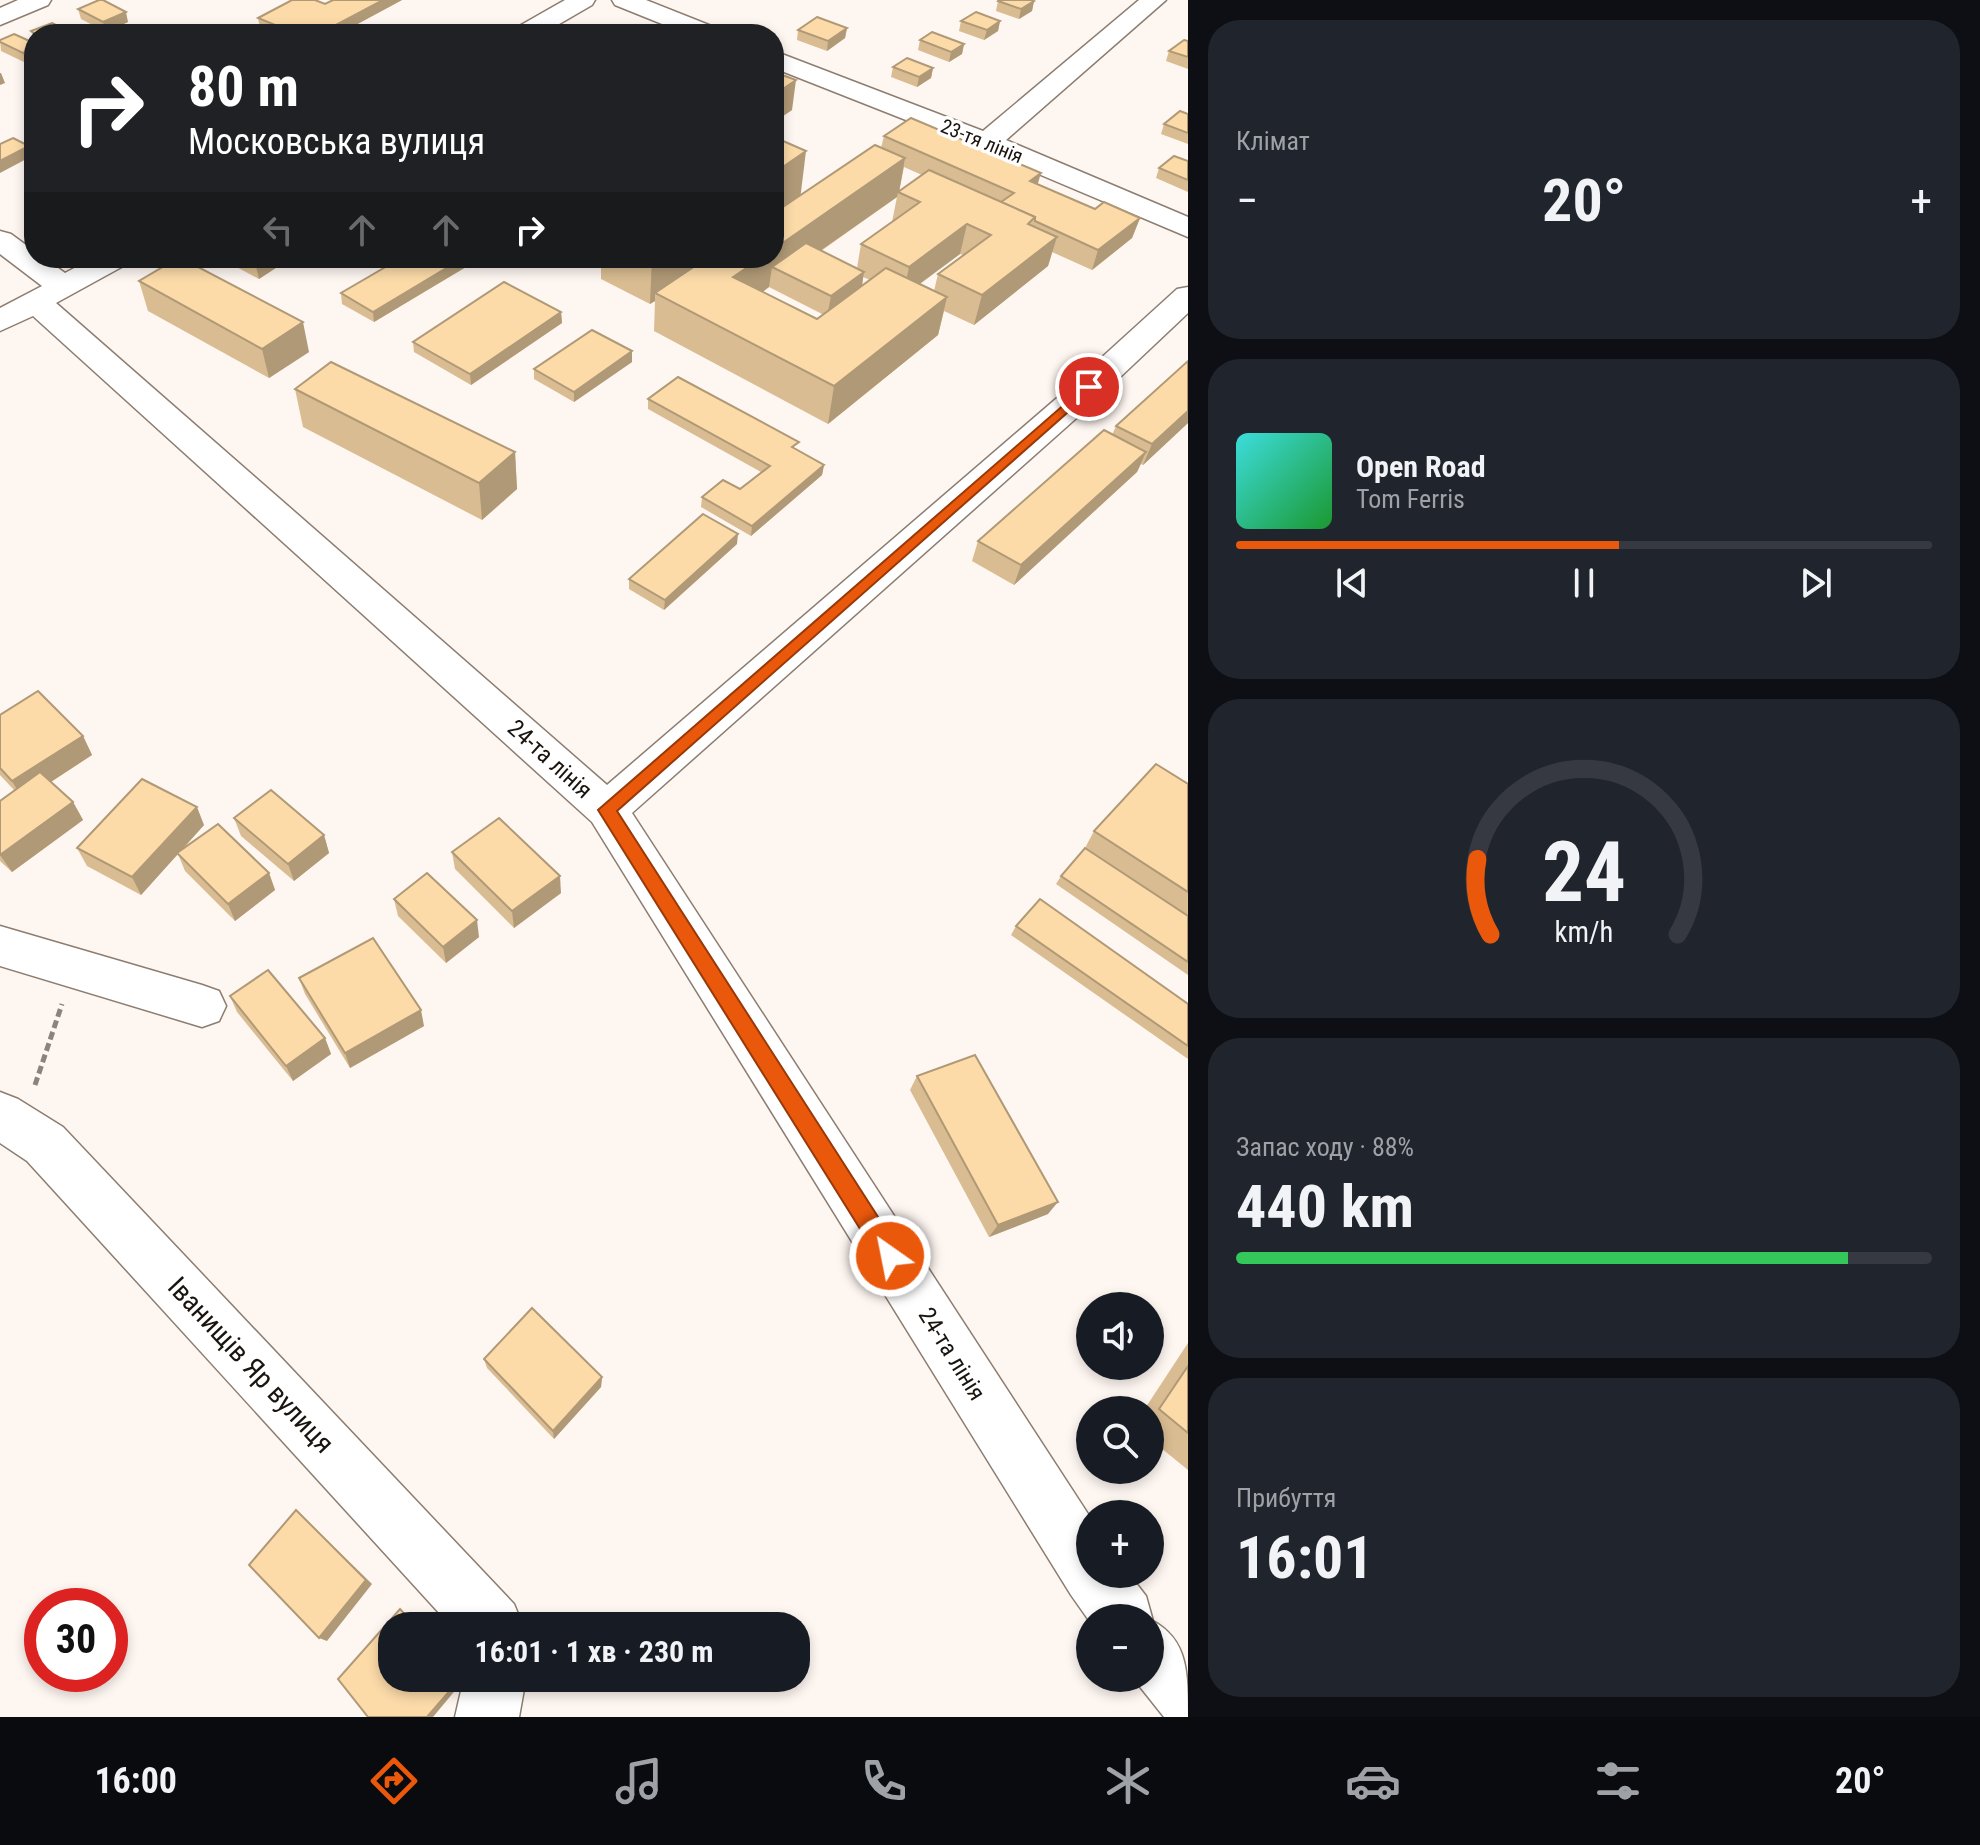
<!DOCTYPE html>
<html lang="uk">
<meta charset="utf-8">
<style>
body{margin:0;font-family:"Roboto Condensed",sans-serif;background:#20242c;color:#f1f3f6;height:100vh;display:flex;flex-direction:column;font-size:30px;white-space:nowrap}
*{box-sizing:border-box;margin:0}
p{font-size:26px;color:#9ea1a6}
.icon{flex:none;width:44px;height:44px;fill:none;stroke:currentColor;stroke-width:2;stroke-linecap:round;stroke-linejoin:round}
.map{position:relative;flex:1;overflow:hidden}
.drawer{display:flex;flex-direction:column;gap:20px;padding:20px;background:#0d0f14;width:792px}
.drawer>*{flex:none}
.guide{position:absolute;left:24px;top:24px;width:760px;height:244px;border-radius:32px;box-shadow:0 4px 12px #0003;background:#202124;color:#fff;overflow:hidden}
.controls{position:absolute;left:1076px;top:1292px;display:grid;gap:16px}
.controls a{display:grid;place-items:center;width:88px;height:88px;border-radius:50%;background:#171b24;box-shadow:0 4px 12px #0003;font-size:40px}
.speed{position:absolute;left:24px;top:1588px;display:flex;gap:16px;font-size:40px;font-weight:700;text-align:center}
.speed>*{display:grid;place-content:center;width:104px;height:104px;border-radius:50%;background:#171b24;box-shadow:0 4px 12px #0003;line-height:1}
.speed .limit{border:12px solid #d22;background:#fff;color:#111}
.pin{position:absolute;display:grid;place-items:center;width:68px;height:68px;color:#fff;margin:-34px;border:4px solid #fff;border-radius:50%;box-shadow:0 2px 8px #0007}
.me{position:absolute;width:88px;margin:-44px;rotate:327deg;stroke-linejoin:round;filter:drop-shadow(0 0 6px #0008)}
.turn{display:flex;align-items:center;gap:28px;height:168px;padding:0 32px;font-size:36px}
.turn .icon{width:104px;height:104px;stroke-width:2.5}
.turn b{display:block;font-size:56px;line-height:68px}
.lanes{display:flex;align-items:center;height:76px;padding:0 32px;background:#0003;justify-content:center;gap:40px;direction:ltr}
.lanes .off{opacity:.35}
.big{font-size:60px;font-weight:700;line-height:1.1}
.drawer .card{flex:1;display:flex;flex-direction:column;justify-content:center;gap:12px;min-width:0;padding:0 28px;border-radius:32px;background:#20242c}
.drawer .dial{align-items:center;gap:0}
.dial svg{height:208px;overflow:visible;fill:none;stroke:#363941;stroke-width:7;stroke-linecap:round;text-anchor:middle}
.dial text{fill:#f1f3f6;stroke:none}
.song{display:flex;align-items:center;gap:24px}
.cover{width:96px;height:96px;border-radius:12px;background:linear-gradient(135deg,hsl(180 70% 55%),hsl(130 70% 35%))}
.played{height:8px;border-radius:4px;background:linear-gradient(90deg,#ea580c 55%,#363941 55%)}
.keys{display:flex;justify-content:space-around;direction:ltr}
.heat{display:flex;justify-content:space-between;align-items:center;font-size:44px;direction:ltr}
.charge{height:12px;border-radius:6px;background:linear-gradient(90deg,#34c759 88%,#363941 0)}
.trip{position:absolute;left:378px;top:1612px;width:432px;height:80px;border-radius:32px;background:#171b24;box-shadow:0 4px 12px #0003;font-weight:700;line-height:80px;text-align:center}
.tabs{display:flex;height:128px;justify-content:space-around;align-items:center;background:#090b0e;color:#9ea1a6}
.tabs .icon{width:56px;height:56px}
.tabs .on{color:#ea580c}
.tabs b{font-size:36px;color:#f1f3f6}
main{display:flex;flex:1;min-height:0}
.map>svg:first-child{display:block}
</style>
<main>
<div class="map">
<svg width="1188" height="1717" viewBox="0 0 1188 1717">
<rect width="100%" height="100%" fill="#fef6f1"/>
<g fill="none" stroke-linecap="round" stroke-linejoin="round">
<g stroke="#8d7d70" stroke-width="3">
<g id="minor">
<path d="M18,0H51L48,5L0,25V8Z"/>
<path d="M565,0H595L592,5L542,34H510L514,29Z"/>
<path d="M612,0H646L719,29L723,34H687L615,5Z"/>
<path d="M1139,0H1166L1006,140L1188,217V237L977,148L774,68V51L983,131Z"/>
<path d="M0,231L11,234L34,251V258H44L65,273L93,258H131L127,264L56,303L607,785L1057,398L1177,289L1188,287V313L1081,414L632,813L1090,1517V1574H1129L1146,1596L1153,1621C1188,1640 1188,1673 1188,1717H1164L1133,1678H1150V1618H1090V1622L1071,1595L592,822L33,316L0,331V308L42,286L0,254Z"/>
<path d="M0,926L202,985L219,991L226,1006L219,1021L202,1027L0,966Z"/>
<path d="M0,1092L18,1099L63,1127L514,1604L523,1626H451L27,1161L0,1143Z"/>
<path d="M464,1678H526L519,1717H455Z"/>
</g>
</g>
<path stroke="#8a837e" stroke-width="5" stroke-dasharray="8 4" stroke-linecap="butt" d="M35,1085L62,1004"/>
<use href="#minor" fill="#fff" fill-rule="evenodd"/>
</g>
<g fill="#d9bc91" fill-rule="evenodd">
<path d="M333,0H402L339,34H275L260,28L258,18L325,4Z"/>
<path d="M998,1H1034L1032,11L1019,19L996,11Z"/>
<path d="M78,9L128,22L106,32L81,19Z"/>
<path d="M961,21H1000L998,31L984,40L959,31Z"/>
<path d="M847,28L845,38L827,51L797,40L798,30Z"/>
<path d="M0,40L34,43L26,63L1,51Z"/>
<path d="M920,40L964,44L962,54L949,62L918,50Z"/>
<path d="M1188,41V69L1166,61L1169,51Z"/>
<path d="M893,67L933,68L931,78L917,87L891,77Z"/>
<path d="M774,72L792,110L774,122Z"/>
<path d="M1188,114V144L1161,134L1164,124Z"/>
<path d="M884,136L1037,184L1095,209L1140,218L1132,238L1092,270L1052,252L1048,266L974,325L944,311L938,335L828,424L654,331L655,301L650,304L601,279V258H774L800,195L881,148ZM904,167L922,175L899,191ZM897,197L892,222L861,244L857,268L821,251ZM960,254L963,255L938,274L934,291L920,284ZM863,277L870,280L862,286ZM769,287L824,315L817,319L763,292Z"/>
<path d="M1188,161V192L1156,178L1159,168Z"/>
<path d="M220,258H291L259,279Z"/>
<path d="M401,258H481L374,322L342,304L341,293Z"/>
<path d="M139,281L309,352L269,378L148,311Z"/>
<path d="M561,312L562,323L471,385L414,352L413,342Z"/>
<path d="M1188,361V423L1143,465L1141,464L1137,472L1014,585L972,561L978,541L1112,435L1116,426Z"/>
<path d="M632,362L574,402L534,379V369Z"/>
<path d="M295,389L515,452L517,489L482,520L303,427Z"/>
<path d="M648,399L797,450L824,465L822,475L751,536L701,507L702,497L740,489L761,472L648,409Z"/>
<path d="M737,544L664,610L629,589V579Z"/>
<path d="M0,715L83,736L92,755L51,782L73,802L83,820L12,872L0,861V801L15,791L0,775Z"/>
<path d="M1188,784V975L1056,884L1061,876L1085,848L1094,831Z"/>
<path d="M234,818L324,835L329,853L294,881L241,836Z"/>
<path d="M204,825L181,851L269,873L275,890L235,921L185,871L178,854L141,895L87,866L77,848Z"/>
<path d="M452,852L561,893L514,928L455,869Z"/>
<path d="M394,899L479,937L446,963L398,916Z"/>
<path d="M1016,926L1188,1004V1059L1011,935Z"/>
<path d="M299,978L424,1026L350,1068L305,994Z"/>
<path d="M230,996L325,1038L331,1054L293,1081L237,1012Z"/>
<path d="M917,1076L1048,1214L989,1237L910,1090Z"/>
<path d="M1188,1343V1470L1150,1439V1410H1144Z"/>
<path d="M484,1359L602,1377L601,1387L554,1439L487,1368Z"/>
</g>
<g fill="#b09976">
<path d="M383,0H402L339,34H319Z"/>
<path d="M1034,1L1032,11L1019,19L1021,9Z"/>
<path d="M126,12L128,22L106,32L103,22Z"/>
<path d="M1000,21L998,31L984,40L987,30Z"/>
<path d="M847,28L845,38L827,51L828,41Z"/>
<path d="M964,44L962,54L949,62L951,52Z"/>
<path d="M34,48V59L26,63L23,53Z"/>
<path d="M933,68L931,78L917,87L919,77Z"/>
<path d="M0,73H1L5,83L0,85Z"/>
<path d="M796,80L792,110L774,122V103L779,100L780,91Z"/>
<path d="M29,146L32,156L0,173V161Z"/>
<path d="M806,151L800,200L774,218V173Z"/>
<path d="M905,158L899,193L898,192L897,197L787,274L772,267L769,287L730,315L733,277L761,258H774V249Z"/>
<path d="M1041,173L1035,193L1030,181Z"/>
<path d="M1140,218L1132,238L1092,270L1098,250Z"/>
<path d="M967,224L960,254L903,296L909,267Z"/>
<path d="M1057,237L1048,266L974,325L982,295Z"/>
<path d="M254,258H291L259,279Z"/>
<path d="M463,258H481L374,322L373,312Z"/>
<path d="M652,258H716L655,293V301L650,304Z"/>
<path d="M864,272L861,292L827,317L831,296Z"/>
<path d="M947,297L938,335L828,424L834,386Z"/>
<path d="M561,312L562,323L471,385L470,374Z"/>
<path d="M303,322L309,352L269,378L262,349Z"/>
<path d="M632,351V362L574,402V392Z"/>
<path d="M1188,411V423L1143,465L1152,444Z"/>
<path d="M515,452L517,489L482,520L479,483Z"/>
<path d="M1146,452L1137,472L1014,585L1021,565Z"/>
<path d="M824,465L822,475L751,536L752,526Z"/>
<path d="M738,534L737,544L664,610L665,600Z"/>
<path d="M83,736L92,755L23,800L12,781Z"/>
<path d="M73,802L83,820L12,872L0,855Z"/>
<path d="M197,807L204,825L141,895L132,877Z"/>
<path d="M324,835L329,853L294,881L288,864Z"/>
<path d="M269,873L275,890L235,921L228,904Z"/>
<path d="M560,876L561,893L514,928L512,911Z"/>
<path d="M477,920L479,937L446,963L443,947Z"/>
<path d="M421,1010L424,1026L350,1068L345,1053Z"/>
<path d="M325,1038L331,1054L293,1081L286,1066Z"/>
<path d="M1058,1202L1048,1214L989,1237L998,1225Z"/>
<path d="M602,1377L601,1387L554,1439L553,1431Z"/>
<path d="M296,1510L372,1584L327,1641L319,1638Z"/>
<path d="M459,1678H460L463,1681L433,1717H427Z"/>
</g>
<g fill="#fcdba9" stroke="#b09976" stroke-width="2">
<path d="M99,0H103L126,12L103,22L78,9Z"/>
<path d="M292,0H315L325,4L333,0H383L319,34H297L258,18Z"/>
<path d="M999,0H1032L1034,1L1021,9L998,1Z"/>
<path d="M976,12L1000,21L987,30L961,21Z"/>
<path d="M817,17L847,28L828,41L798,30Z"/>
<path d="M52,23L72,34H35L31,31Z"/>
<path d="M641,25L662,34H624Z"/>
<path d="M932,32L964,44L951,52L920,40Z"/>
<path d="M14,34L34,43V48L23,53L0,42V40Z"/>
<path d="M1184,40L1188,41V57L1169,51Z"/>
<path d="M907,58L933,68L919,77L893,67Z"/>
<path d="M774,72L796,80L780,91L774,89Z"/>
<path d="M1180,111L1188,114V133L1164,124Z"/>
<path d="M911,118L1041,173L1030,181L1095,209L1104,202L1140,218L1098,250L1035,221V217L1001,202L1014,193L884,136Z"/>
<path d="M774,137L806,151L774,173Z"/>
<path d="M13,138L29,146L0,161V144Z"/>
<path d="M875,145L905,158L774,249V213Z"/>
<path d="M1174,156L1188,161V180L1159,168Z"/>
<path d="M929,170L1035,217L1028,224L1057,237L982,295L938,274L991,235L967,224L909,267L861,244L920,202L898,192Z"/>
<path d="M806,243L864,272L831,296L772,267Z"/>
<path d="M178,258H181L303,322L262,349L139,281Z"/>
<path d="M401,258H463L373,312L341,293Z"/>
<path d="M707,258H761L733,277L817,319L886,268L947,297L834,386L655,293Z"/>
<path d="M504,282L561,312L470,374L413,342Z"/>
<path d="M592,330L632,351L574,392L534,369Z"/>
<path d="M1188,361V411L1152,444L1116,426Z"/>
<path d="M331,362L515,452L479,483L295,389Z"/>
<path d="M678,377L799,442L792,447L824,465L752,526L702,497L723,480L740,489L770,466L648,399Z"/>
<path d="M1104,430L1146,452L1021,565L978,541Z"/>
<path d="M703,514L738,534L665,600L629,579Z"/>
<path d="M38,691L83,736L12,781L0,768V715Z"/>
<path d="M1156,764L1188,784V892L1094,831Z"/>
<path d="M40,772L73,802L0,855V801Z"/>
<path d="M142,779L197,807L132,877L77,848Z"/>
<path d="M271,790L324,835L288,864L234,818Z"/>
<path d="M499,818L560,876L512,911L452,852Z"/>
<path d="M218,824L269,873L228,904L177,853Z"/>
<path d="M1085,848L1188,916V962L1061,876Z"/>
<path d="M427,873L477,920L443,947L394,899Z"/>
<path d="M1040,899L1188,1004V1046L1016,926Z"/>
<path d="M373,938L421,1010L345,1053L299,978Z"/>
<path d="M268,970L325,1038L286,1066L230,996Z"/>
<path d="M975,1055L1058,1202L998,1225L917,1076Z"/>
<path d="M532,1308L602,1377L553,1431L484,1359Z"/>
<path d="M1188,1366V1433L1159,1409Z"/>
<path d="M296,1510L366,1580L319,1638L249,1565Z"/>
<path d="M400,1609L415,1626H392V1678H459L460,1679L427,1717H368L338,1679Z"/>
</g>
<path fill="#ea580c" stroke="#983908" stroke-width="2" d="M1089,383L1096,387L1093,390L617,811L898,1248L901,1256L898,1264L890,1267L882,1264L598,810Z"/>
<g text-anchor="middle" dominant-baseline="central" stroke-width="7" stroke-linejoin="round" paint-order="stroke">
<g font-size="20" fill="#1a140f" stroke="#fff">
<text transform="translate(982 141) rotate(22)">23-тя лінія</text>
</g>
<g font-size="24" fill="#1a140f" stroke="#fff">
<text transform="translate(550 759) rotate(42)">24-та лінія</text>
<text transform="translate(952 1354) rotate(58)">24-та лінія</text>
</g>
<g font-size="28" fill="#1a140f" stroke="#fff">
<text transform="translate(251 1365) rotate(47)">Іванищів Яр вулиця</text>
</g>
</g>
</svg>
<div class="controls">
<a><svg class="icon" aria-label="sound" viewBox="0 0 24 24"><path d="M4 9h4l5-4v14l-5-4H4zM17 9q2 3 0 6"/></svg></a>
<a><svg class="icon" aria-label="search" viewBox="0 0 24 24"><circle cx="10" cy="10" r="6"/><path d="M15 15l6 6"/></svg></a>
<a>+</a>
<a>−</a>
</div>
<div class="speed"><div class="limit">30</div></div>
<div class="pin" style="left:1089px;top:387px;background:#d93025"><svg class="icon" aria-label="arrive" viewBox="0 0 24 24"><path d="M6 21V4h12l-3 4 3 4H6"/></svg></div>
<svg class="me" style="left:890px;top:1256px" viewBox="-20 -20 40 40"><circle r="17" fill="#ea580c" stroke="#fff" stroke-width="3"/><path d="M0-11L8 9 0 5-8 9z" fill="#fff"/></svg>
<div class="trip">16:01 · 1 хв · 230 m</div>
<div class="guide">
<div class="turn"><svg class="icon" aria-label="right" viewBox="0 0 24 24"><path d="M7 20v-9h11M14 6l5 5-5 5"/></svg><div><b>80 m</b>Московська вулиця</div></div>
<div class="lanes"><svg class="icon off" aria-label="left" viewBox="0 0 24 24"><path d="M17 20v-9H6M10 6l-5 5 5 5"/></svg><svg class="icon off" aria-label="ahead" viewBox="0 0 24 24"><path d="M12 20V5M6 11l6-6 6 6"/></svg><svg class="icon off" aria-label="ahead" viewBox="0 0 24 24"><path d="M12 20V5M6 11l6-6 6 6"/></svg><svg class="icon" aria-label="right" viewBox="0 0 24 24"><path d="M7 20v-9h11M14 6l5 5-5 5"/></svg></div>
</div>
</div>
<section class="drawer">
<div class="card"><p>Клімат</p>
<div class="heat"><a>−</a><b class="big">20°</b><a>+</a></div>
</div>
<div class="card">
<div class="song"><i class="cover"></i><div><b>Open Road</b><p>Tom Ferris</p></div></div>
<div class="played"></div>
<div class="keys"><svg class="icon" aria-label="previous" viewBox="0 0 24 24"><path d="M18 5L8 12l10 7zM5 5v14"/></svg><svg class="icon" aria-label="pause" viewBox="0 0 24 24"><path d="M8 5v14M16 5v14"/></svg><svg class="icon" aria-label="next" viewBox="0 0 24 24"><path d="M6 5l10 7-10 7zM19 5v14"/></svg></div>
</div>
<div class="card dial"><svg viewBox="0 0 100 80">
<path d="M14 69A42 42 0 1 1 86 69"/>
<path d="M14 69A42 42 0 0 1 9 40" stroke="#ea580c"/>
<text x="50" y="56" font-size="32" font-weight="700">24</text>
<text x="50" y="72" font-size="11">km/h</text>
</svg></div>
<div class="card"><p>Запас ходу · 88%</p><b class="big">440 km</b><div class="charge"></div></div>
<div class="card"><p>Прибуття</p><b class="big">16:01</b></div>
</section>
</main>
<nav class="tabs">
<b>16:00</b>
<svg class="icon on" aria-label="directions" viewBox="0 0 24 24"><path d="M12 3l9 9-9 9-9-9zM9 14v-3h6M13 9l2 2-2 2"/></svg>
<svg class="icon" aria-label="music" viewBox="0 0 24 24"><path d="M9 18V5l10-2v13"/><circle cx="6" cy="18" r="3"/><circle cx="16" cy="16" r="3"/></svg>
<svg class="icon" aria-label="phone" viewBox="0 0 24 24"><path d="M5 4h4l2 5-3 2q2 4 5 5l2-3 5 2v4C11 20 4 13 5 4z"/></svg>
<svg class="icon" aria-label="climate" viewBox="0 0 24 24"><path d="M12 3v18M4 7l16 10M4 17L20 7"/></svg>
<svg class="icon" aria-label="car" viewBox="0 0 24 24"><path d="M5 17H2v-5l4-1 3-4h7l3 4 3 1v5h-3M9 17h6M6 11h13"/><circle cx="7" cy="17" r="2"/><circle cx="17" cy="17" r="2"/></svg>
<svg class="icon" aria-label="filters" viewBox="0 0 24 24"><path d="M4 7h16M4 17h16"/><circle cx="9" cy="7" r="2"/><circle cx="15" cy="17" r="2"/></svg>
<b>20°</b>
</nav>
